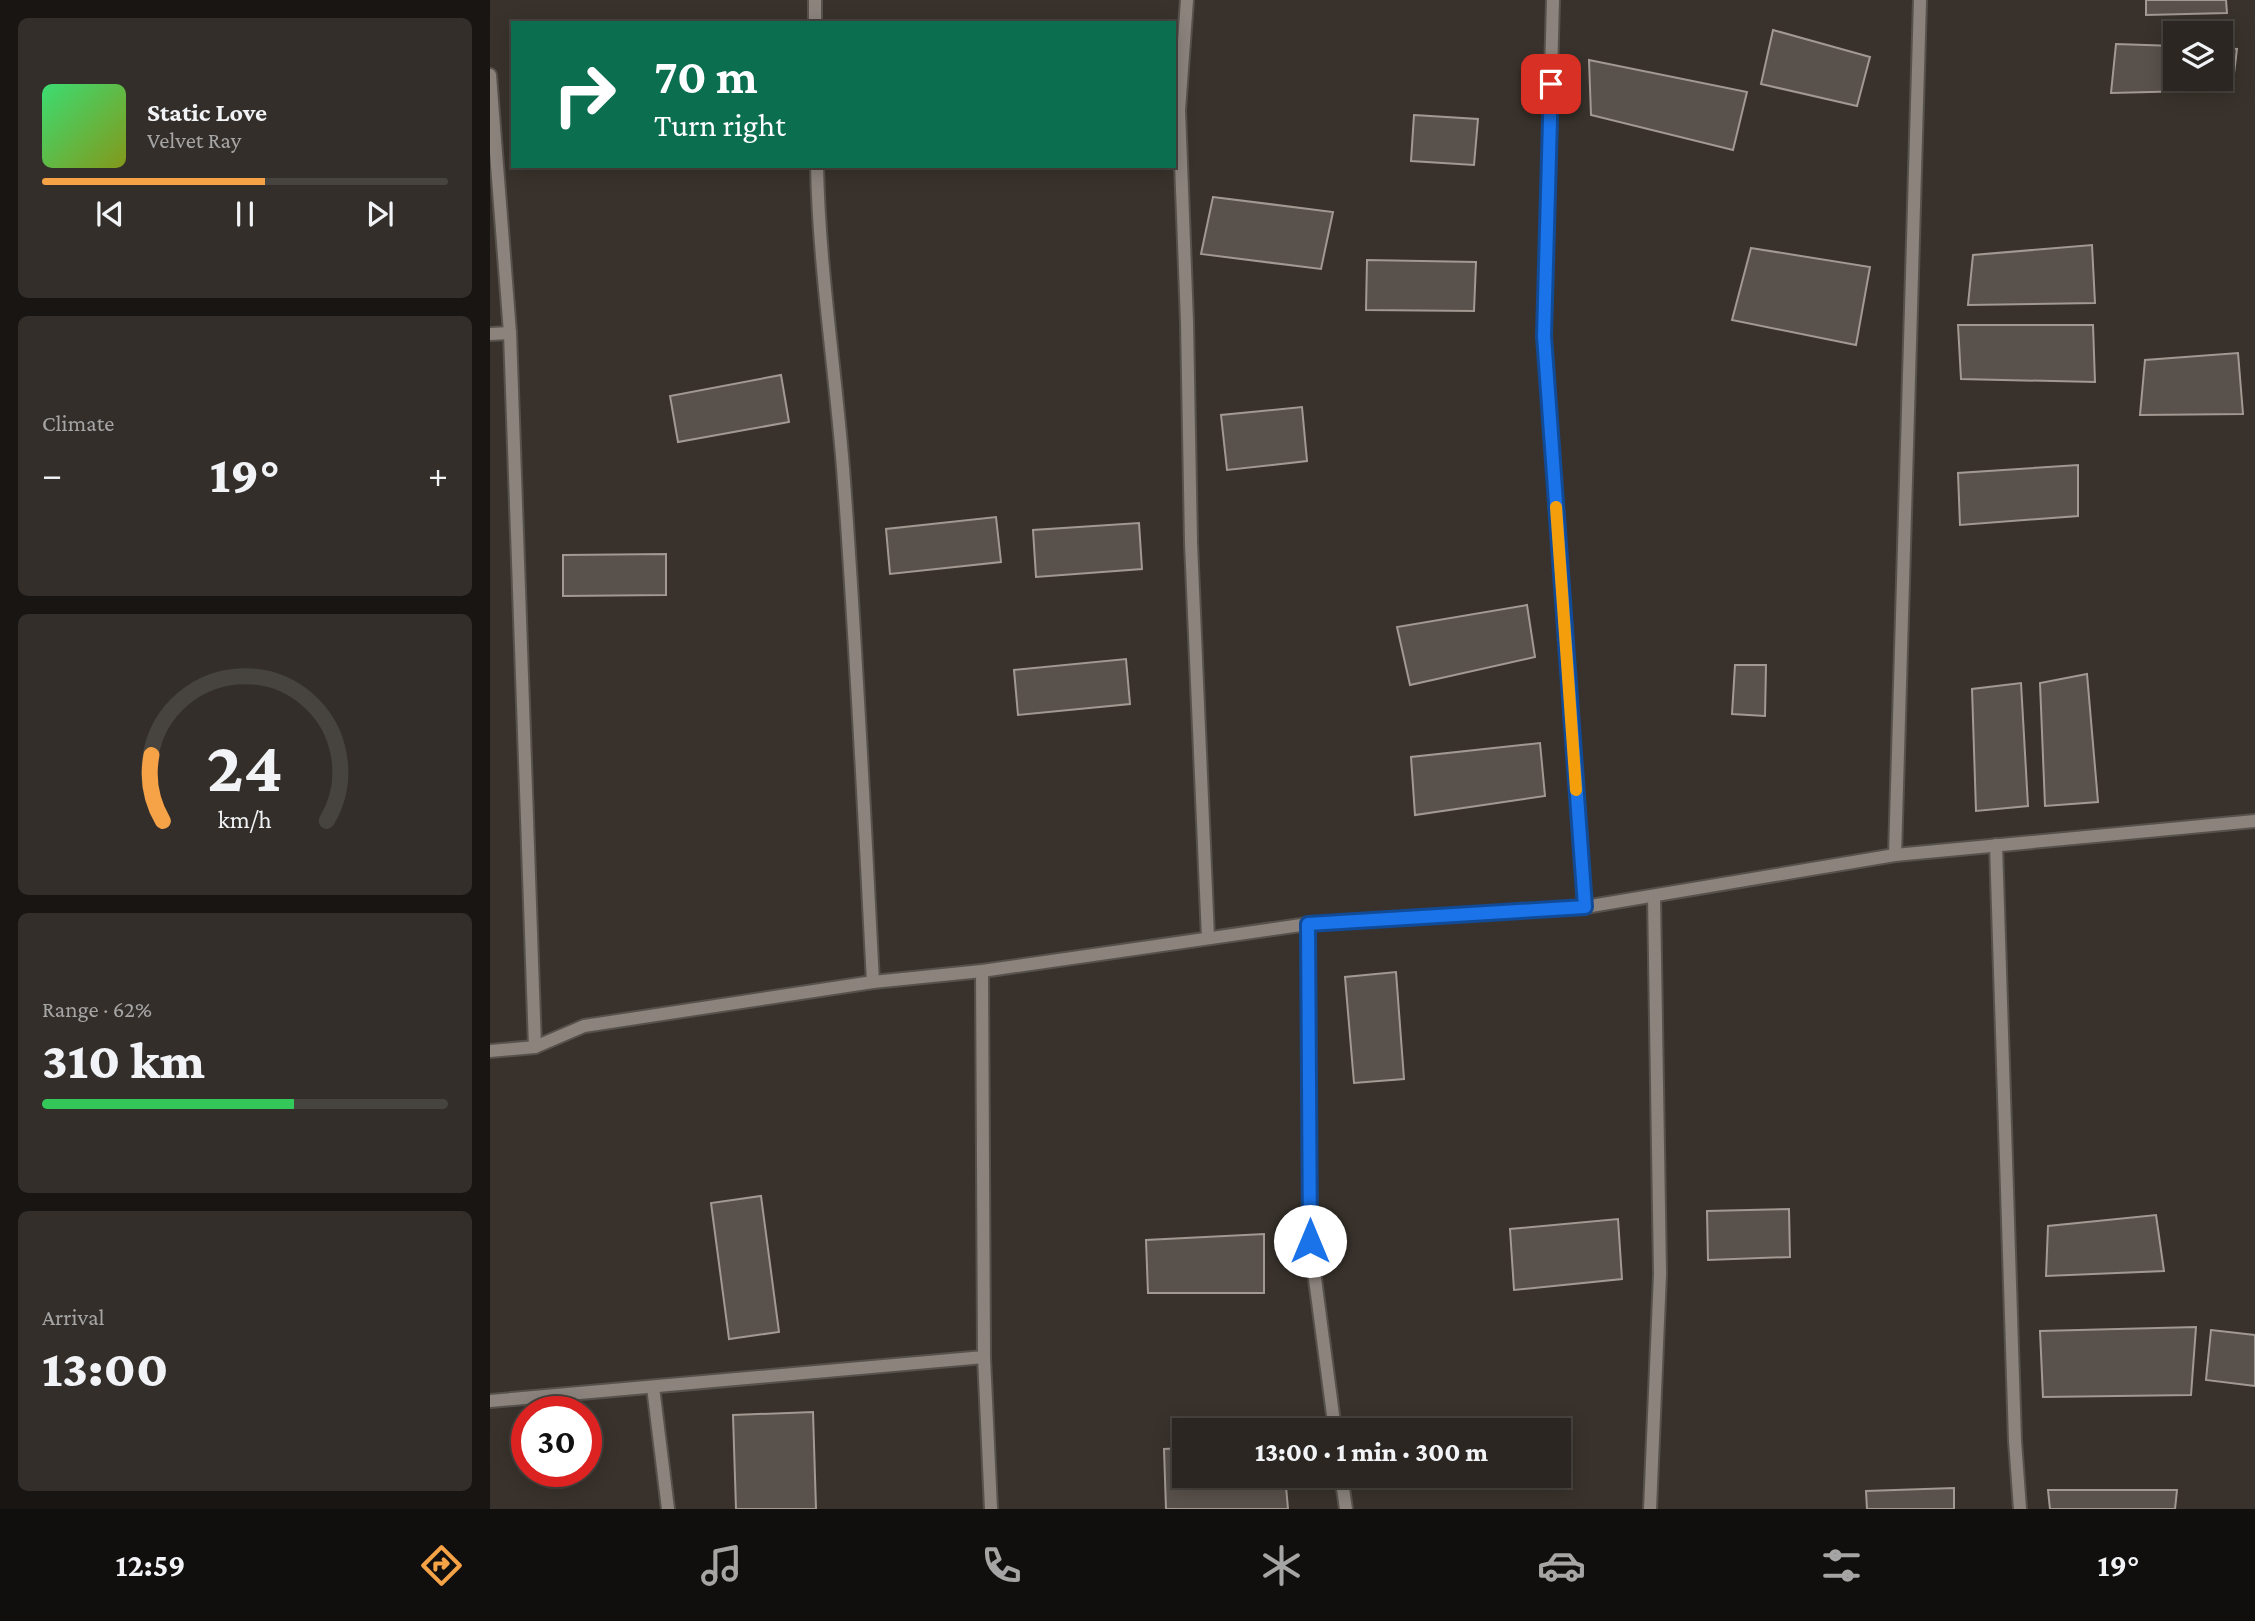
<!DOCTYPE html>
<meta charset="utf-8">
<style>
body{margin:0;font-family:"Crimson Pro",serif;background:#332e2a;color:#f1f3f6;height:100vh;display:flex;flex-direction:column;font-size:26px;white-space:nowrap}
*{box-sizing:border-box;margin:0}
p{font-size:23px;color:#a6a5a5}
.icon{flex:none;width:38px;height:38px;fill:none;stroke:currentColor;stroke-width:2;stroke-linecap:round;stroke-linejoin:round}
.map{position:relative;flex:1;overflow:hidden}
.sheet{display:flex;flex-direction:column;gap:18px;padding:18px;background:#181512;width:490px}
.sheet>*{flex:none}
.top-card{position:absolute;left:21px;top:21px;width:665px;height:147px;border-radius:0px;box-shadow:0 4px 18px #0003,0 0 0 2px #47433f;background:#0b6e4f;color:#fff;overflow:hidden}
.tools{position:absolute;left:1673px;top:21px;display:grid;gap:14px}
.tools a{display:grid;place-items:center;width:70px;height:70px;border-radius:0px;background:#2b2621;box-shadow:0 4px 18px #0003,0 0 0 2px #47433f;font-size:35px}
.speed{position:absolute;left:21px;top:1396px;display:flex;gap:14px;font-size:35px;font-weight:700;text-align:center}
.speed>*{display:grid;place-content:center;width:91px;height:91px;border-radius:50%;background:#2b2621;box-shadow:0 4px 18px #0003,0 0 0 2px #47433f;line-height:1}
.speed .limit{border:10px solid #d22;background:#fff;color:#111}
.pin{position:absolute;display:grid;place-items:center;width:60px;height:60px;color:#fff;margin:-30px;border-radius:14px;box-shadow:0 4px 10px #0006}
.me{position:absolute;width:77px;margin:-38px;rotate:0deg;stroke-linejoin:round;filter:drop-shadow(0 0 5px #0008)}
.turn{display:flex;align-items:center;gap:24px;height:147px;padding:0 28px;font-size:32px}
.turn .icon{width:91px;height:91px;stroke-width:2.5}
.turn b{display:block;font-size:49px;line-height:60px}
.big{font-size:52px;font-weight:800;line-height:1.1}
.sheet .widget{flex:1;display:flex;flex-direction:column;justify-content:center;gap:10px;min-width:0;padding:0 24px;border-radius:10px;background:#332e2a}
.sheet .dial{align-items:center;gap:0}
.dial svg{height:182px;overflow:visible;fill:none;stroke:#47433f;stroke-width:7;stroke-linecap:round;text-anchor:middle}
.dial text{fill:#f1f3f6;stroke:none}
.song{display:flex;align-items:center;gap:21px}
.cover{width:84px;height:84px;border-radius:10px;background:linear-gradient(135deg,hsl(140 70% 55%),hsl(70 70% 35%))}
.played{height:7px;border-radius:4px;background:linear-gradient(90deg,#f6a246 55%,#47433f 55%)}
.keys{display:flex;justify-content:space-around;direction:ltr}
.heat{display:flex;justify-content:space-between;align-items:center;font-size:38px;direction:ltr}
.charge{height:10px;border-radius:5px;background:linear-gradient(90deg,#34c759 62%,#47433f 0)}
.trip{position:absolute;left:682px;top:1418px;width:399px;height:70px;border-radius:0px;background:#2b2621;box-shadow:0 4px 18px #0003,0 0 0 2px #47433f;font-weight:800;line-height:70px;text-align:center}
.tabs{display:flex;height:112px;justify-content:space-around;align-items:center;background:#110f0d;color:#a6a5a5}
.tabs .icon{width:49px;height:49px}
.tabs .active{color:#f6a246}
.tabs b{font-size:32px;color:#f1f3f6}
main{display:flex;flex:1;min-height:0}
.map>svg:first-child{display:block}
</style>
<main>
<section class="sheet">
<div class="widget">
<div class="song"><i class="cover"></i><div><b>Static Love</b><p>Velvet Ray</p></div></div>
<div class="played"></div>
<div class="keys"><svg class="icon" aria-label="previous" viewBox="0 0 24 24"><path d="M18 5L8 12l10 7zM5 5v14"/></svg><svg class="icon" aria-label="pause" viewBox="0 0 24 24"><path d="M8 5v14M16 5v14"/></svg><svg class="icon" aria-label="next" viewBox="0 0 24 24"><path d="M6 5l10 7-10 7zM19 5v14"/></svg></div>
</div>
<div class="widget"><p>Climate</p>
<div class="heat"><a>−</a><b class="big">19°</b><a>+</a></div>
</div>
<div class="widget dial"><svg viewBox="0 0 100 80">
<path d="M14 69A42 42 0 1 1 86 69"/>
<path d="M14 69A42 42 0 0 1 9 40" stroke="#f6a246"/>
<text x="50" y="56" font-size="32" font-weight="700">24</text>
<text x="50" y="72" font-size="11">km/h</text>
</svg></div>
<div class="widget"><p>Range · 62%</p><b class="big">310 km</b><div class="charge"></div></div>
<div class="widget"><p>Arrival</p><b class="big">13:00</b></div>
</section>
<div class="map">
<svg width="1765" height="1509" viewBox="0 0 1765 1509">
<rect width="100%" height="100%" fill="#39322c"/>
<g fill="#59514b" stroke="#a29992" stroke-width="2">
<path d="M1656,0H1736L1737,13L1656,15Z"/>
<path d="M1283,30L1380,57L1367,106L1271,84Z"/>
<path d="M1626,44L1685,46V79H1731V48L1747,49L1742,90L1621,93Z"/>
<path d="M1099,60L1257,92L1243,150L1101,115Z"/>
<path d="M924,115L988,119L984,165L921,161Z"/>
<path d="M723,197L843,212L831,269L711,254Z"/>
<path d="M1602,245L1605,303L1478,305L1483,255Z"/>
<path d="M1261,248L1380,267L1366,345L1242,320Z"/>
<path d="M877,260L986,262L984,311L876,310Z"/>
<path d="M1468,325H1603L1605,382L1471,379Z"/>
<path d="M1748,353L1753,414L1650,415L1655,360Z"/>
<path d="M291,375L299,422L188,442L180,396Z"/>
<path d="M812,407L817,461L737,470L731,415Z"/>
<path d="M1588,465V516L1470,525L1468,473Z"/>
<path d="M506,517L511,562L400,574L396,529Z"/>
<path d="M649,523L652,569L546,577L543,530Z"/>
<path d="M176,554V595L73,596V555Z"/>
<path d="M1037,605L1045,657L920,685L907,627Z"/>
<path d="M636,659L640,704L528,715L524,670Z"/>
<path d="M1245,665H1276L1275,716L1242,714Z"/>
<path d="M1597,674L1608,802L1555,806L1550,683Z"/>
<path d="M1531,683L1538,806L1486,811L1482,689Z"/>
<path d="M1050,743L1055,796L925,815L921,757Z"/>
<path d="M906,972L914,1079L864,1083L855,977Z"/>
<path d="M271,1196L289,1332L239,1339L221,1203Z"/>
<path d="M1299,1209L1300,1257L1218,1260L1217,1211Z"/>
<path d="M1666,1215L1674,1271L1556,1276L1558,1226Z"/>
<path d="M1128,1219L1132,1279L1024,1290L1020,1229Z"/>
<path d="M774,1234V1293H658L656,1240Z"/>
<path d="M1706,1327L1701,1395L1553,1397L1550,1331Z"/>
<path d="M1721,1330L1765,1335V1386L1716,1380Z"/>
<path d="M323,1412L326,1509H246L243,1415Z"/>
<path d="M695,1448V1475H795L798,1509H676L674,1449Z"/>
<path d="M1464,1488V1509H1377L1376,1491Z"/>
<path d="M1558,1490H1687L1685,1509H1560Z"/>
</g>
<g fill="none" stroke-linecap="round" stroke-linejoin="round">
<g stroke="#57514c" stroke-width="16">
<g id="minor">
<path d="M697,0L689,110L697,322L701,543L718,938"/>
<path d="M1063,0L1054,336L1095,907"/>
<path d="M325,23V0"/>
<path d="M0,75L20,333L45,1047"/>
<path d="M327,166C329,267 345,367 353,468C366,639 374,810 383,982"/>
<path d="M0,334L20,333"/>
<path d="M1506,845L1525,1441L1530,1509"/>
<path d="M1405,855L1430,0"/>
<path d="M818,924L820,1241L845,1430"/>
<path d="M492,971L494,1357L501,1509"/>
<path d="M0,1051L45,1047L94,1026L383,982L492,971L818,924L1095,907L1405,855L1765,821"/>
<path d="M163,1387L178,1509"/>
<path d="M0,1401L494,1357"/>
<path d="M851,1475L856,1509"/>
<path d="M1160,1509L1170,1274L1164,896"/>
</g>
</g>
<use href="#minor" stroke="#8b837c" stroke-width="12"/>
</g>
<g fill="none" stroke-linecap="round" stroke-linejoin="round">
<g stroke="#114b97" stroke-width="18">
<path id="route" d="M820,1241L818,924L1095,907L1054,336L1061,84"/>
</g>
<use href="#route" stroke="#1a73e8" stroke-width="12"/>
<path stroke="#f59e0b" stroke-width="12" d="M1066,507L1086,790"/>
</g>
</svg>
<div class="tools">
<a><svg class="icon" aria-label="layers" viewBox="0 0 24 24"><path d="M12 4l9 5-9 5-9-5zM3 14l9 5 9-5"/></svg></a>
</div>
<div class="speed"><div class="limit">30</div></div>
<div class="pin" style="left:1061px;top:84px;background:#d93025"><svg class="icon" aria-label="arrive" viewBox="0 0 24 24"><path d="M6 21V4h12l-3 4 3 4H6"/></svg></div>
<svg class="me" style="left:820px;top:1241px" viewBox="-20 -20 40 40"><circle r="19" fill="#fff"/><path d="M0-13L10 11 0 6-10 11z" fill="#1a73e8"/></svg>
<div class="trip">13:00 · 1 min · 300 m</div>
<div class="top-card">
<div class="turn"><svg class="icon" aria-label="right" viewBox="0 0 24 24"><path d="M7 20v-9h11M14 6l5 5-5 5"/></svg><div><b>70 m</b>Turn right</div></div>
</div>
</div>
</main>
<nav class="tabs">
<b>12:59</b>
<svg class="icon active" aria-label="directions" viewBox="0 0 24 24"><path d="M12 3l9 9-9 9-9-9zM9 14v-3h6M13 9l2 2-2 2"/></svg>
<svg class="icon" aria-label="music" viewBox="0 0 24 24"><path d="M9 18V5l10-2v13"/><circle cx="6" cy="18" r="3"/><circle cx="16" cy="16" r="3"/></svg>
<svg class="icon" aria-label="phone" viewBox="0 0 24 24"><path d="M5 4h4l2 5-3 2q2 4 5 5l2-3 5 2v4C11 20 4 13 5 4z"/></svg>
<svg class="icon" aria-label="climate" viewBox="0 0 24 24"><path d="M12 3v18M4 7l16 10M4 17L20 7"/></svg>
<svg class="icon" aria-label="car" viewBox="0 0 24 24"><path d="M5 17H2v-5l4-1 3-4h7l3 4 3 1v5h-3M9 17h6M6 11h13"/><circle cx="7" cy="17" r="2"/><circle cx="17" cy="17" r="2"/></svg>
<svg class="icon" aria-label="filters" viewBox="0 0 24 24"><path d="M4 7h16M4 17h16"/><circle cx="9" cy="7" r="2"/><circle cx="15" cy="17" r="2"/></svg>
<b>19°</b>
</nav>
